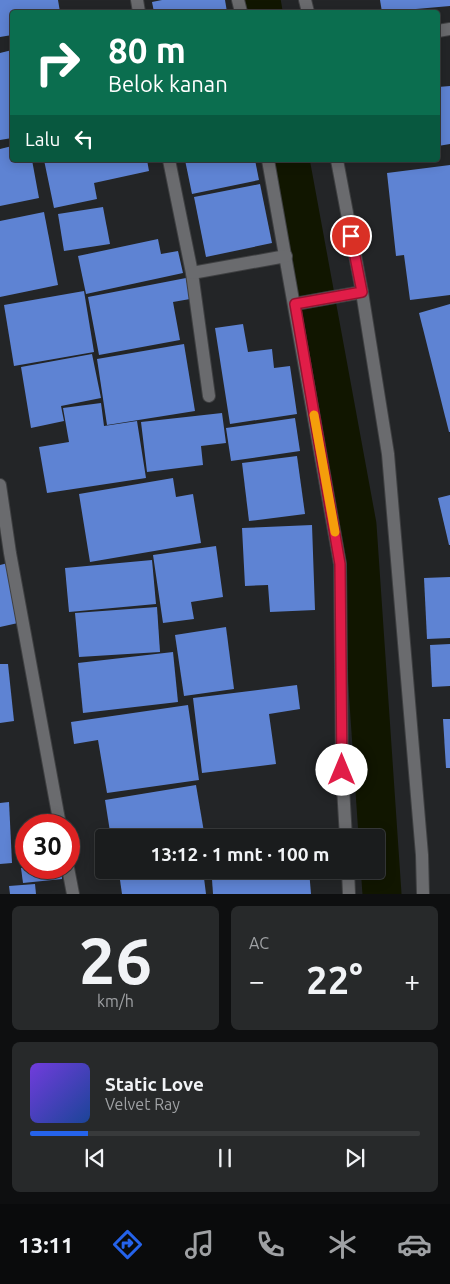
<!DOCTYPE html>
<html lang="id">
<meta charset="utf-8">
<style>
body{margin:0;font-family:Ubuntu,sans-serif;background:#27292a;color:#f1f3f6;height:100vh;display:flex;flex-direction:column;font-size:19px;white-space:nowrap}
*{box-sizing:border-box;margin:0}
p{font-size:16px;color:#9fa1a4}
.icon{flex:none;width:28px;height:28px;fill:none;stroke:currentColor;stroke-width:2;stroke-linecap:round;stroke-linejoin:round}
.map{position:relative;height:894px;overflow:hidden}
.drawer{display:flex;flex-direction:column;gap:12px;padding:12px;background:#0e0f10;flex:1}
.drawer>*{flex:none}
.guide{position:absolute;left:10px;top:10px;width:430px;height:152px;border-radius:5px;box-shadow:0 2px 12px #0003,0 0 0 1px #383a3b;background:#0b6e4f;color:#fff;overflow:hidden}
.speed{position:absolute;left:15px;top:814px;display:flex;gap:10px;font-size:25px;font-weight:700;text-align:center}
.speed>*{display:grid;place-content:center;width:65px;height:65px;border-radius:50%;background:#1a1c1d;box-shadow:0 2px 12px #0003,0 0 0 1px #383a3b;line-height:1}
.speed .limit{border:8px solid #d22;background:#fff;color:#111}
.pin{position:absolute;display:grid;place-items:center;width:42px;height:42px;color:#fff;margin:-21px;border:2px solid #fff;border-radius:50%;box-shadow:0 1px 5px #0007}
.me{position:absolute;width:55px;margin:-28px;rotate:0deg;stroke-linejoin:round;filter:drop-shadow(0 0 4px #0008)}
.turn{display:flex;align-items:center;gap:18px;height:105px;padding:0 15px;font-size:22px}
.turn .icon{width:65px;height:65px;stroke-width:2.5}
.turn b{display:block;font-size:35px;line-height:42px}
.then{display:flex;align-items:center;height:48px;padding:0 15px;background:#0003;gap:10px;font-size:19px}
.big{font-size:38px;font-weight:700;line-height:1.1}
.drawer .card{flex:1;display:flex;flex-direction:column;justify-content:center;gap:8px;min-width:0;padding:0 18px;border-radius:8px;background:#27292a}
.drawer .dial{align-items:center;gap:0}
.dial b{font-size:65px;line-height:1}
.song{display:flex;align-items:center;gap:15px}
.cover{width:60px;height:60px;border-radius:8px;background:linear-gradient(135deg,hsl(260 70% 55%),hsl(220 70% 35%))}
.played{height:5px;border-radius:2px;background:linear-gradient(90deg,#2563eb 15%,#383a3b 15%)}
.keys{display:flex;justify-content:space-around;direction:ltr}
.heat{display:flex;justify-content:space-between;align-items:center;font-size:28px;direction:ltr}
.drawer .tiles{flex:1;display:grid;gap:12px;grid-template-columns:1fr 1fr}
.card:last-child{grid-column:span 2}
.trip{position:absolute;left:95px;top:829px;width:290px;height:50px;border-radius:5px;background:#1a1c1d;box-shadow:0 2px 12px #0003,0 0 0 1px #383a3b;font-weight:700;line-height:50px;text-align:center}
.tabs{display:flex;height:80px;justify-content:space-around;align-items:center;background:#0a0b0c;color:#9fa1a4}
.tabs .icon{width:35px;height:35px}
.tabs .selected{color:#2563eb}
.tabs b{font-size:22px;color:#f1f3f6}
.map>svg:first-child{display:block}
</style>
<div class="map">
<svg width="450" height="894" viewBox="0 0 450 894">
<rect width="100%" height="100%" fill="#232527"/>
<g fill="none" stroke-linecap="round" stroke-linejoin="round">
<g stroke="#111600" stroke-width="39">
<path d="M261,0L263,12"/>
<path d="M290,160L357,525L382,894"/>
</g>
</g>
<g fill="#5e83d3">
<path d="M0,0H58L60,12H12V35L0,37Z"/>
<path d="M162,0H225L227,12H154L152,2Z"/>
<path d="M380,0H450V6L382,12Z"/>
<path d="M12,50V138L0,140V53Z"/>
<path d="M450,86V144L438,146V87Z"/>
<path d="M12,146V160H32L39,198L0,206V149Z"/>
<path d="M44,160H147L149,171L94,183L97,199L54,208Z"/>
<path d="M185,160H255L259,180L192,194Z"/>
<path d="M450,165V295L410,300L404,255L396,256L387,173Z"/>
<path d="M260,184L272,243L206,257L194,197Z"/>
<path d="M103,207L110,244L64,251L58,214Z"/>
<path d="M44,212L58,285L0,297V221Z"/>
<path d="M158,239L161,254L178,251L183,273L86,294L78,256Z"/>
<path d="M186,278L190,299L173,302L180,340L99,355L88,297Z"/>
<path d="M84,291L94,352L14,366L4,305Z"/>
<path d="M450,304V432H449L419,313Z"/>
<path d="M243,324L248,352L272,349L274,368L290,366L297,414L230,424L215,328Z"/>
<path d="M184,344L195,411L107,425L97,359Z"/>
<path d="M92,354L101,398L61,406L64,421L31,428L21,367Z"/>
<path d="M101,403L104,426L137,421L146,478L47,493L39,447L69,442L63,408Z"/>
<path d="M222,413L226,443L201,446L203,465L147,472L141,422Z"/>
<path d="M295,418L300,451L231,461L226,428Z"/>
<path d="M297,456L305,514L249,521L242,463Z"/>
<path d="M173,478L176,497L193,494L201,543L90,562L79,494Z"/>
<path d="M450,495V545H449L438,498Z"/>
<path d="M312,525L315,610L270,612L268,585L245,586L242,528Z"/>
<path d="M216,546L223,597L191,602L194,619L163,623L153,555Z"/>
<path d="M152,560L156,604L69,612L65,568Z"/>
<path d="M8,563L18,623L0,627V565Z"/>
<path d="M450,577V638L427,639L424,578Z"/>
<path d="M157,607L160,652L79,657L75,613Z"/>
<path d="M226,627L234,689L184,696L175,635Z"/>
<path d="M450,644V686L432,687L430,645Z"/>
<path d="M173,652L178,702L83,713L78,663Z"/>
<path d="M0,664H8L14,721L0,723Z"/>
<path d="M297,685L300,709L269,714L276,764L202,773L193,698Z"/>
<path d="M188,705L199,780L107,793L98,740L74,744L71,722Z"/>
<path d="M443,719H450V768H446Z"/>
<path d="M196,785L205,838H111L105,800Z"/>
<path d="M9,802L12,863L0,864V803Z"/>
<path d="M21,868H61L62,879L23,883Z"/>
<path d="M141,870H203L206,894H122L119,873Z"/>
<path d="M309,870L311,894H213L212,879Z"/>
<path d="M35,884L36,894H10L9,886Z"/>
</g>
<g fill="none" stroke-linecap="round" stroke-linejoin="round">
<g stroke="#3f4042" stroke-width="14">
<g id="minor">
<path d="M137,0L139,12"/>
<path d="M238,0L241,12"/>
<path d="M305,0L308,12"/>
<path d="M438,31L450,29"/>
<path d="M169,160L192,273L209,396"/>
<path d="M268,160L340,564L342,770L346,838"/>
<path d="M337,160L362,292L388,454L422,855L423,894"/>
<path d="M192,273L286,256"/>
<path d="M295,304L362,292"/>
<path d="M0,485L10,553L60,825"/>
<path d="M68,868L73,894"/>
<path d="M348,870L349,894"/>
</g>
</g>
<use href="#minor" stroke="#6a6b6e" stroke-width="12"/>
</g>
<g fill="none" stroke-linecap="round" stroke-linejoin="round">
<g stroke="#92132f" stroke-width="12">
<path id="route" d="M342,770L340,564L295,304L362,292L351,236"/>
</g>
<use href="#route" stroke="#e11d48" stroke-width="9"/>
<path stroke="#f59e0b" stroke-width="9" d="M314,415L335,532"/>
</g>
</svg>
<div class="speed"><div class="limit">30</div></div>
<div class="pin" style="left:351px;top:236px;background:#d93025"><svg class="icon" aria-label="arrive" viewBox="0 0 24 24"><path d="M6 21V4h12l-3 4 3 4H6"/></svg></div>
<svg class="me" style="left:342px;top:770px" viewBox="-20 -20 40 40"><circle r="19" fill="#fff"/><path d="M0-13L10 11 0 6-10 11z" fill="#e11d48"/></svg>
<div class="trip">13:12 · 1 mnt · 100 m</div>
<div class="guide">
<div class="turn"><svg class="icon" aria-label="right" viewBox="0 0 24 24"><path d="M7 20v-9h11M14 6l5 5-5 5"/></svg><div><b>80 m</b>Belok kanan</div></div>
<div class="then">Lalu<svg class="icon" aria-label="left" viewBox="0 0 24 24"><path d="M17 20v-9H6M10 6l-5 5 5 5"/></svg></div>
</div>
</div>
<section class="drawer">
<div class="tiles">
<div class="card dial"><b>26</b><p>km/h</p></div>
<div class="card"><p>AC</p>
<div class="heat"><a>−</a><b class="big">22°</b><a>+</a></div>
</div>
<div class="card">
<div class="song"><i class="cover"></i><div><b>Static Love</b><p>Velvet Ray</p></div></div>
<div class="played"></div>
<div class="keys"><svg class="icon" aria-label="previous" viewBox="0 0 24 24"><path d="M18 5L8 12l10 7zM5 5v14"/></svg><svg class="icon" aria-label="pause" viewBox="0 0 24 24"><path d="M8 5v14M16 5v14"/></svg><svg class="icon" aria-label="next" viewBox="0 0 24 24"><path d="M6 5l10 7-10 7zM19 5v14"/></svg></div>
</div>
</div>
</section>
<nav class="tabs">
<b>13:11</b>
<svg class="icon selected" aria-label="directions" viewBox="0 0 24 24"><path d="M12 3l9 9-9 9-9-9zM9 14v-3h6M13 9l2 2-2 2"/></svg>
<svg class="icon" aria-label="music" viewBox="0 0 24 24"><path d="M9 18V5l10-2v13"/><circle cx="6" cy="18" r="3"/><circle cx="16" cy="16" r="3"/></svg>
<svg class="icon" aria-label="phone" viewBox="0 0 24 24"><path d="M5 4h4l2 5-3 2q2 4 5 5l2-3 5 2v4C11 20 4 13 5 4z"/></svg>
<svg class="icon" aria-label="climate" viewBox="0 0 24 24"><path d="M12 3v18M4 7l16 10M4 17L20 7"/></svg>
<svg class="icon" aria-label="car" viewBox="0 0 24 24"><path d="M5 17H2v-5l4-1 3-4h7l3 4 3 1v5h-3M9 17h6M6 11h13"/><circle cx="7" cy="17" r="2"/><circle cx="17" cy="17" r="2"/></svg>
</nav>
